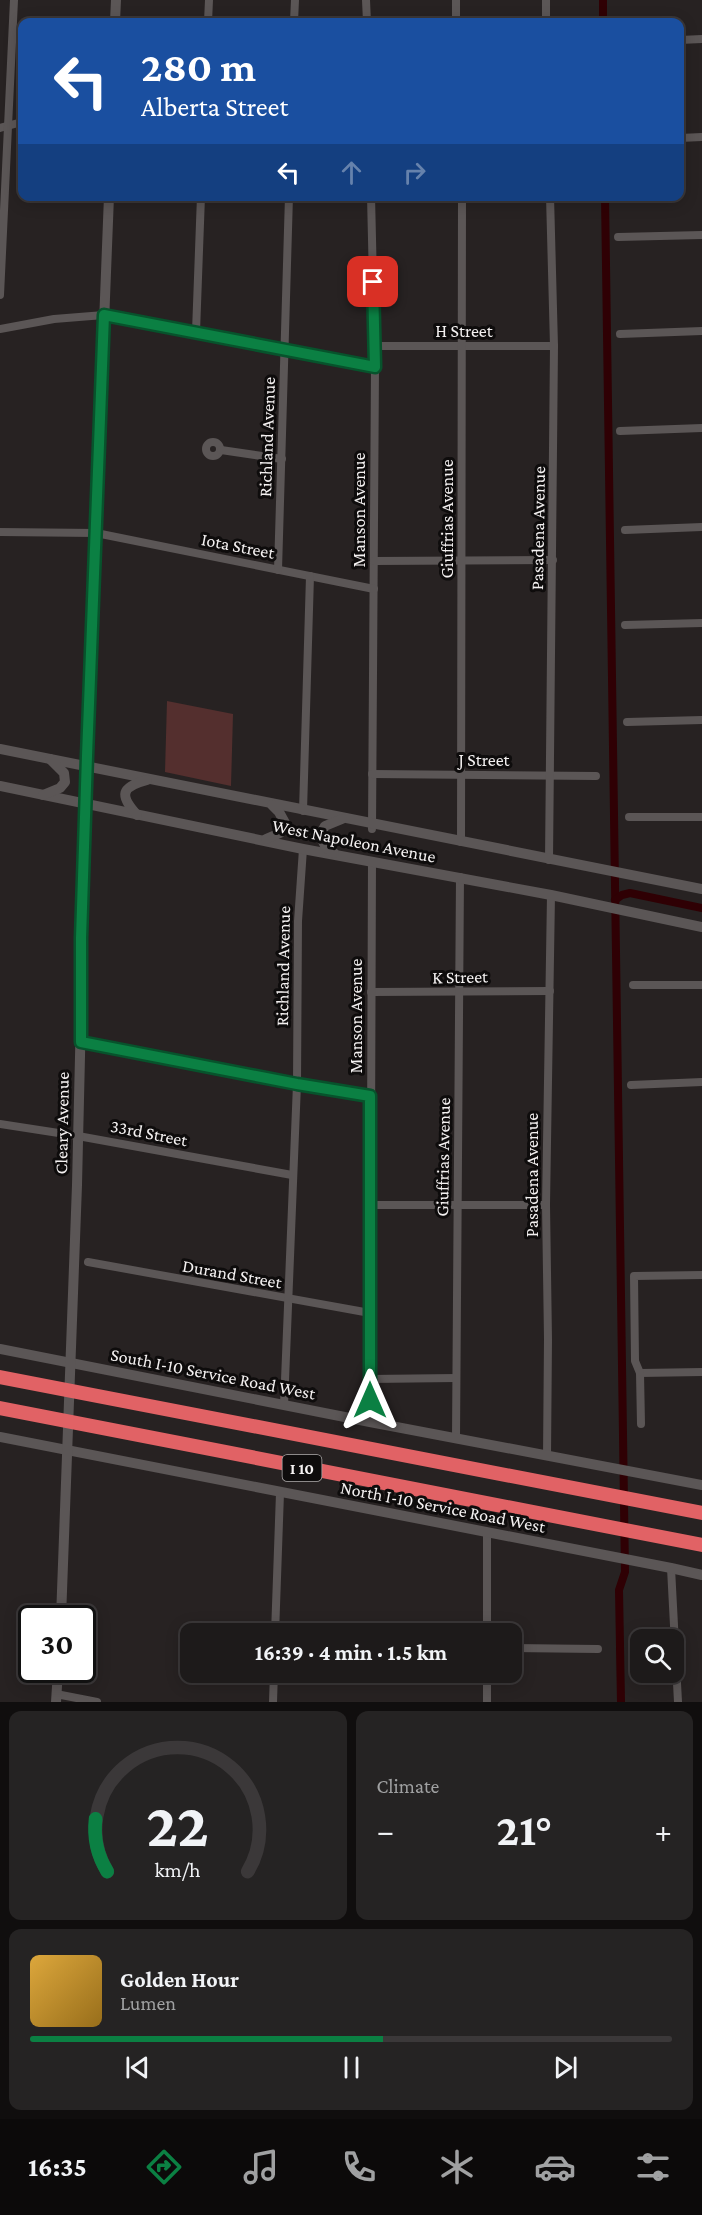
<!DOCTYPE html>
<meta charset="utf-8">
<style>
body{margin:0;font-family:"Crimson Pro",serif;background:#252323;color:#f1f3f6;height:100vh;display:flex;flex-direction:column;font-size:22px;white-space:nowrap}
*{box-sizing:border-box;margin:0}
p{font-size:20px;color:#a0a1a2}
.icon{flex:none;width:33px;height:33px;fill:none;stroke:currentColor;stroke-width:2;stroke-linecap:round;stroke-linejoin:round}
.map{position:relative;height:1702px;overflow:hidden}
.panel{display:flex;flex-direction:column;gap:9px;padding:9px;background:#100e0e;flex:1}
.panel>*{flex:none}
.banner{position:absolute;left:18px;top:18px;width:666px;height:183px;border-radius:12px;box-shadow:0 3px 15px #0003,0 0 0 2px #3b3839;background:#1a4fa0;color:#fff;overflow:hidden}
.fabs{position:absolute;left:630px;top:1629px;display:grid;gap:12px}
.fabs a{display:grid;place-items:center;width:54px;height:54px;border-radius:12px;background:#1d1a1a;box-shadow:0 3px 15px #0003,0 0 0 2px #3b3839;font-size:30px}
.speed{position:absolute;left:18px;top:1605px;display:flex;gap:12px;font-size:30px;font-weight:700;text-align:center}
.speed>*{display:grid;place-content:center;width:78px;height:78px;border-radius:50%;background:#1d1a1a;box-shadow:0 3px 15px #0003,0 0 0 2px #3b3839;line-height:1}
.speed .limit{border:3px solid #111;border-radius:9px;background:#fff;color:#111}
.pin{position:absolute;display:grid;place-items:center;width:51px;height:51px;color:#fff;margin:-26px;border-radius:12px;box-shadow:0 3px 9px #0006}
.me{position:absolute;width:66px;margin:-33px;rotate:0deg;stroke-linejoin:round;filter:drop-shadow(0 0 4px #0008)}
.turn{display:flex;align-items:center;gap:21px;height:126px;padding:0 24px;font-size:27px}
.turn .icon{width:78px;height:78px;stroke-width:2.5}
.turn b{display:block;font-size:42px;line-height:51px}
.lanes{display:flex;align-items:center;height:57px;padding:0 24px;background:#0003;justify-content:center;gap:30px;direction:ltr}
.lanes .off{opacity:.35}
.big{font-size:45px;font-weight:700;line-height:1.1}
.panel .card{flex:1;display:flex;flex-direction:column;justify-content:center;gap:9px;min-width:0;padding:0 21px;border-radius:12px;background:#252323}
.panel .dial{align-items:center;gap:0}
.dial svg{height:156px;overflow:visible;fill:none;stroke:#3b3839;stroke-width:7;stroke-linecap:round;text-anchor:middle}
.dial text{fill:#f1f3f6;stroke:none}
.song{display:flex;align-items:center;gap:18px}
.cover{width:72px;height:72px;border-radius:9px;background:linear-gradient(135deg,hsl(40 70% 55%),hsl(40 70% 35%))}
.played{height:6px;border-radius:3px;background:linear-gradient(90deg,#0b8043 55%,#3b3839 55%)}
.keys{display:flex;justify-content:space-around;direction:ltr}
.heat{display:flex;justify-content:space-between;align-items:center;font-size:33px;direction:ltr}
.panel .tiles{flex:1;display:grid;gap:9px;grid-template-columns:1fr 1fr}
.card:last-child{grid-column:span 2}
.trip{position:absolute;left:180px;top:1623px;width:342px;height:60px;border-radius:12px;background:#1d1a1a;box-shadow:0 3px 15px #0003,0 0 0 2px #3b3839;font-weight:700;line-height:60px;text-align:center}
.tabs{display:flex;height:96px;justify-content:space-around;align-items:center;background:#0c0a0a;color:#a0a1a2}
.tabs .icon{width:42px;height:42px}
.tabs .selected{color:#0b8043}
.tabs b{font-size:27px;color:#f1f3f6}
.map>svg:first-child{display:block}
</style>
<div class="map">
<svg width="702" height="1702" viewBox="0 0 702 1702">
<rect width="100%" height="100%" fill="#272222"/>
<path fill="#542f2e" d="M167,701L233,714L231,786L165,772Z"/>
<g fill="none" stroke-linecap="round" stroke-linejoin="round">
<g stroke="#2f0004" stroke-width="8">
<path d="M603,0V22"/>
<path d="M605,196L625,1572L619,1590L621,1702"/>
<path d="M615,900L622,895L630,893L702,908"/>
</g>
<g stroke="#5b5656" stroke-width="8">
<path d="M366,0L367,22"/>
<path d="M546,0V22"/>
<path d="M208,22L209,0"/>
<path d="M294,22L295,0"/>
<path d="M456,22V0"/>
<path d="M680,40L702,39"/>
<path d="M0,128L22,122"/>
<path d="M680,138L702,137"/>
<path d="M371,196L375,367L372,829"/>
<path d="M618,237L702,235"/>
<path d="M0,295L14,0"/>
<path d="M0,329L54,319L104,315L375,367"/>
<path d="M196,332L201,196"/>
<path d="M620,334L702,331"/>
<path d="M374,346H554"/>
<path d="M620,431L702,428"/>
<circle cx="213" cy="449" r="7"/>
<path d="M221,450L282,459"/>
<path d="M625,530L702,527"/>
<path d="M0,532L96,533L374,589"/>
<path d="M374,561L553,560"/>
<path d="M278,570L289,196"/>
<path d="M625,625L702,623"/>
<path d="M627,722L702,720"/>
<path d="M372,774L596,776"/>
<path d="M303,811L310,576"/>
<path d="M629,817H702"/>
<path d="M461,842L462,196"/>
<path d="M549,860L554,346L550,196"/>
<path d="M633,985H702"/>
<path d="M371,992L550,991"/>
<path d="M81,1042L297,1084L370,1096"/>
<path d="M631,1085L702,1082"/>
<path d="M0,1124L78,1136L292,1175"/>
<path d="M369,1205H546"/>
<path d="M88,1262L370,1313"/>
<path d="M640,1373L702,1372"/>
<path d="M370,1379L456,1378"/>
<path d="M284,1405L297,1084L298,921L303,849"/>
<path d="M370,1422L372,861"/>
<path d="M641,1424L640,1373L635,1361L634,1276L702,1275"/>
<path d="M456,1438L460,877"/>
<path d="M547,1456L548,1339L546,1205L551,895"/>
<path d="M671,1568L678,1702"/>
<path d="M275,1634L280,1493"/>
<path d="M487,1634V1533"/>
<path d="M512,1648L598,1649"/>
<path d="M56,1694L97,1702"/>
<path d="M273,1702L274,1672"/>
<path d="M487,1702V1672"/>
</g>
<g stroke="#5b5656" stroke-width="10">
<path d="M115,22L116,0"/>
<path d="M0,749L702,889"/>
<path d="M0,786L303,849L551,895L702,927"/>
<path d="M43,795L60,788L65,782L64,773L50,759"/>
<path d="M137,815C119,795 121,787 147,780"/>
<path d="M266,839L280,833L285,823L279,812L272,805"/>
<path d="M334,853L326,848L320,835L325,826L342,819"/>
<path d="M0,1349L370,1422L702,1485"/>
<path d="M0,1437L671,1568L702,1575"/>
<path d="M61,1618L77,1185L87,756L109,196"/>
<path d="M56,1702L58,1670"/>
</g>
<g stroke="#e16265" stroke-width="14">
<path d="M0,1377L702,1513"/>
<path d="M0,1408L702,1545"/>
</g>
</g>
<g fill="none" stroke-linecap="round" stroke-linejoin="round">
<g stroke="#07532c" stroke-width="15">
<path id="route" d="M370,1400V1096L297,1084L81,1042V938L87,756L104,315L375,367L373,282"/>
</g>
<use href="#route" stroke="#0b8043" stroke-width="10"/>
</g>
<g text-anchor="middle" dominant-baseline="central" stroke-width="6" stroke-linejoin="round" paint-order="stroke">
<rect fill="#0e0c0c" stroke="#afacac" stroke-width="1.5" x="282.5" y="1455" width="39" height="26" rx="4.5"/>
<g font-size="16" font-weight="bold" fill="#f4f1f1">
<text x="302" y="1468">I 10</text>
</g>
<g font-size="18" fill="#f4f1f1" stroke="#0e0c0c">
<text x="464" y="331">H Street</text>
<text transform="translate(267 437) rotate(-88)">Richland Avenue</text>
<text transform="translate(359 510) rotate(-90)">Manson Avenue</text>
<text transform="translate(447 519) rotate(-90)">Giuffrias Avenue</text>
<text transform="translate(538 528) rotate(-89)">Pasadena Avenue</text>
<text transform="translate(238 546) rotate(11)">Iota Street</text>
<text x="484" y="760">J Street</text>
<text transform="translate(354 841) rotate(11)">West Napoleon Avenue</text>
<text transform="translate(283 966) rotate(-89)">Richland Avenue</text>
<text transform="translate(460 977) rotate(-1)">K Street</text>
<text transform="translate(356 1016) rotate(-90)">Manson Avenue</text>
<text transform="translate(62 1123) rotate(-89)">Cleary Avenue</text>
<text transform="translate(149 1133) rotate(11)">33rd Street</text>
<text transform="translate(443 1157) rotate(-89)">Giuffrias Avenue</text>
<text transform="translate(532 1175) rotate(-90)">Pasadena Avenue</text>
<text transform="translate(232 1274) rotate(10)">Durand Street</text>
<text transform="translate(213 1374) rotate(11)">South I-10 Service Road West</text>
<text transform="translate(443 1507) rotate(11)">North I-10 Service Road West</text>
</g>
</g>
</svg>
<div class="fabs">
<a><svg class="icon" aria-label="search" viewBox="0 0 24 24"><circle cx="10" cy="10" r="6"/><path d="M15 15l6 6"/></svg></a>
</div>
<div class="speed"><div class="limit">30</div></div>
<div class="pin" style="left:373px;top:282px;background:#d93025"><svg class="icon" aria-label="arrive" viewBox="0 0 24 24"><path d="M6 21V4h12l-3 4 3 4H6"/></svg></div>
<svg class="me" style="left:370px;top:1400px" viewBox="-20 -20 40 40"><path d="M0-17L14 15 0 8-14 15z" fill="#0b8043" stroke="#fff" stroke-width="4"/></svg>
<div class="trip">16:39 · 4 min · 1.5 km</div>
<div class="banner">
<div class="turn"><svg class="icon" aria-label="left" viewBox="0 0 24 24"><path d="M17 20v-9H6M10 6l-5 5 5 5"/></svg><div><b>280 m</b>Alberta Street</div></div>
<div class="lanes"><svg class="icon" aria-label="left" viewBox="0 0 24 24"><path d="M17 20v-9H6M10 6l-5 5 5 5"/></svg><svg class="icon off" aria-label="ahead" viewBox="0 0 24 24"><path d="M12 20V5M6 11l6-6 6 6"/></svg><svg class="icon off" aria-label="right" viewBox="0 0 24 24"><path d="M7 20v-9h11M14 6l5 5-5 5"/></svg></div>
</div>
</div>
<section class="panel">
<div class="tiles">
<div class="card dial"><svg viewBox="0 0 100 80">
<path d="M14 69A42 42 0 1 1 86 69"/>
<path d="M14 69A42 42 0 0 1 8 42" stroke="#0b8043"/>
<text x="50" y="56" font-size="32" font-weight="700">22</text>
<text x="50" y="72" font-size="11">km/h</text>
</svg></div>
<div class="card"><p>Climate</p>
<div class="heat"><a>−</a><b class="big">21°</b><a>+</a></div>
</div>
<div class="card">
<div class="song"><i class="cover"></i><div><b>Golden Hour</b><p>Lumen</p></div></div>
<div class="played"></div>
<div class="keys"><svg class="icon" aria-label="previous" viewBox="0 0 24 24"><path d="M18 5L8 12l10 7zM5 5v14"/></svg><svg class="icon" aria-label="pause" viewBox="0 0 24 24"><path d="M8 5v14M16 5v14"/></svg><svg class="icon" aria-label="next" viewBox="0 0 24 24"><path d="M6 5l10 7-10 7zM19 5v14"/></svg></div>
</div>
</div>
</section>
<nav class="tabs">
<b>16:35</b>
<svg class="icon selected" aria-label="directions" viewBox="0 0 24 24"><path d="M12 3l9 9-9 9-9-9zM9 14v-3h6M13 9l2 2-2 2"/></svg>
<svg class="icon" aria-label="music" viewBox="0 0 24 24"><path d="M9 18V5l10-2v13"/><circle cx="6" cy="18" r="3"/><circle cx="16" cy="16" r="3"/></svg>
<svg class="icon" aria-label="phone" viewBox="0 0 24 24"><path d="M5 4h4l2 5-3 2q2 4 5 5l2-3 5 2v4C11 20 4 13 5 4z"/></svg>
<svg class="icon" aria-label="climate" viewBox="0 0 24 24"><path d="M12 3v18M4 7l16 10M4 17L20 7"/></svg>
<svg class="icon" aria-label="car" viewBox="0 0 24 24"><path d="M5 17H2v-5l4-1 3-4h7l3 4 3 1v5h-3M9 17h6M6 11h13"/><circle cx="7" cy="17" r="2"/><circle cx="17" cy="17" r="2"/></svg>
<svg class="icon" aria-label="filters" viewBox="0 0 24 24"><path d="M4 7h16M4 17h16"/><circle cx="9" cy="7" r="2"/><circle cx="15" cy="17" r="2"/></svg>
</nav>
